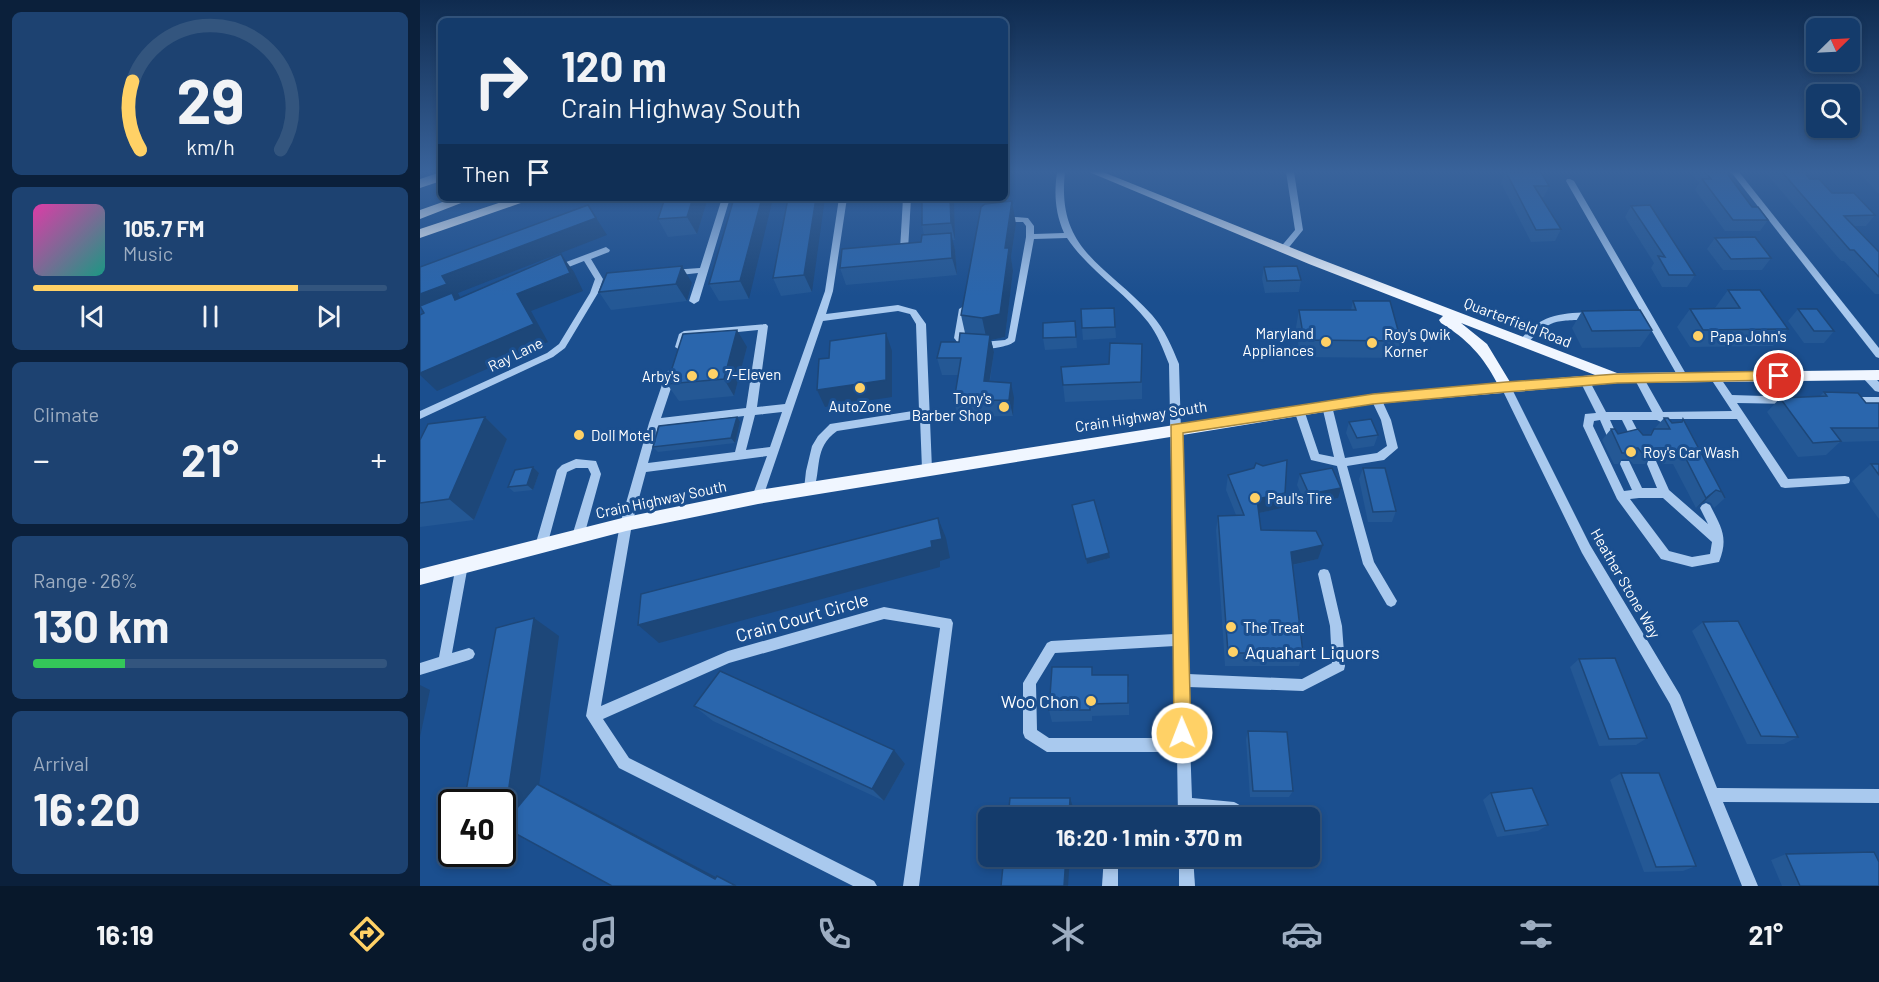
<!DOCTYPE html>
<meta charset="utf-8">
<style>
body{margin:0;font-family:Barlow,sans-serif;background:#1d4271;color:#f1f3f6;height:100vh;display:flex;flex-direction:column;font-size:22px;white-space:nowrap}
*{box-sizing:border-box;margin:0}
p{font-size:20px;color:#9dadc1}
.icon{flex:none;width:33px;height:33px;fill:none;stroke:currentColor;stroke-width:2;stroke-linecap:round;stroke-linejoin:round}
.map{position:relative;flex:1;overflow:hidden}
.sheet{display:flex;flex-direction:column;gap:12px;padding:12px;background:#0b203b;width:420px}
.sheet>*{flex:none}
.top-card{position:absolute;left:18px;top:18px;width:570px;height:183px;border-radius:9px;box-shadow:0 3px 9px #0003,0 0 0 2px #33557e;background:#143b6b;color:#f1f3f6;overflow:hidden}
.needle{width:39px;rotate:66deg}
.controls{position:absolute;left:1386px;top:18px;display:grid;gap:12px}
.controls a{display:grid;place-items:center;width:54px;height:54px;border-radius:9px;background:#143b6b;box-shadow:0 3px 9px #0003,0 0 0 2px #33557e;font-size:30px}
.speed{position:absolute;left:18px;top:789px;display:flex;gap:12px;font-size:30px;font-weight:700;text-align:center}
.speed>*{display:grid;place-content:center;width:78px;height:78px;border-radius:50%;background:#143b6b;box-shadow:0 3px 9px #0003,0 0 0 2px #33557e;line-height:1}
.speed .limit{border:3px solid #111;border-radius:9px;background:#fff;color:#111}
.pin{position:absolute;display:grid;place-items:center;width:51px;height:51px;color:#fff;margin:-26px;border:3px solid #fff;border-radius:50%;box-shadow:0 2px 6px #0007}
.me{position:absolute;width:66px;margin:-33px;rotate:359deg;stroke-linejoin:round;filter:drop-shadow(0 0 4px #0008)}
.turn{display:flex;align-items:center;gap:21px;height:126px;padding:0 24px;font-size:27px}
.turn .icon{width:78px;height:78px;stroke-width:2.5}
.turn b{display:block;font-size:42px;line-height:51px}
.then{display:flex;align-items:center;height:57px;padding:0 24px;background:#0003;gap:12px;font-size:22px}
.big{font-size:45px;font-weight:700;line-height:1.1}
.sheet .tile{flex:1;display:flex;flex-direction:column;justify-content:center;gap:9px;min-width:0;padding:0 21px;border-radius:9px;background:#1d4271}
.sheet .dial{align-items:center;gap:0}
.dial svg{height:156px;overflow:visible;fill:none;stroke:#33557e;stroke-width:7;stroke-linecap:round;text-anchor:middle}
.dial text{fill:#f1f3f6;stroke:none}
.song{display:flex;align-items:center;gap:18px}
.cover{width:72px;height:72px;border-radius:9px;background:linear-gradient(135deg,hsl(320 70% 55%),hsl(170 70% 35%))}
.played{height:6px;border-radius:3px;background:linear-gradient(90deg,#ffd166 75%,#33557e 75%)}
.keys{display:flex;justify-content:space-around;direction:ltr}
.heat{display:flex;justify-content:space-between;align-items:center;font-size:33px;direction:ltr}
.charge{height:9px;border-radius:4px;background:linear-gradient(90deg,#34c759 26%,#33557e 0)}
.trip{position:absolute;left:558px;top:807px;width:342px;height:60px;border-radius:9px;background:#143b6b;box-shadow:0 3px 9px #0003,0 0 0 2px #33557e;font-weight:700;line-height:60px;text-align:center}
.menu{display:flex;height:96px;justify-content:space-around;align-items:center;background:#08182b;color:#9dadc1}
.menu .icon{width:42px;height:42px}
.menu .selected{color:#ffd166}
.menu b{font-size:27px;color:#f1f3f6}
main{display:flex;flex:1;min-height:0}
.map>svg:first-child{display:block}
</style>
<main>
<section class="sheet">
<div class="tile dial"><svg viewBox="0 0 100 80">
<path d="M14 69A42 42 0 1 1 86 69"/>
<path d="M14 69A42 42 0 0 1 10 34" stroke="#ffd166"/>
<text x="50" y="56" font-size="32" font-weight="700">29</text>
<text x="50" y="72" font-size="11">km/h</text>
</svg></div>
<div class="tile">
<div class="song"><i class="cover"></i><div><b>105.7 FM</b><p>Music</p></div></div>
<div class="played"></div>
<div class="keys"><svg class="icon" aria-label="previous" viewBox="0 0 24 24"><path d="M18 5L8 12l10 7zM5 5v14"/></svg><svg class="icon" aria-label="pause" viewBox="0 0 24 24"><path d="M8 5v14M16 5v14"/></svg><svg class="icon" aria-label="next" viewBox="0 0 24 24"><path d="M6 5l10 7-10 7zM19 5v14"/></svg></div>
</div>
<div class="tile"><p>Climate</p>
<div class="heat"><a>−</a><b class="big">21°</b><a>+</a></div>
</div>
<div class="tile"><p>Range · 26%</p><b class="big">130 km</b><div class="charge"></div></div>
<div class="tile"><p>Arrival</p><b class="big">16:20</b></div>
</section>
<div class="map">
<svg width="1459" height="886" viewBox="0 0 1459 886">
<rect width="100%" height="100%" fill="#1b4f8f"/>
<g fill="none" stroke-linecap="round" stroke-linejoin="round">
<g fill="#a9c9ee" fill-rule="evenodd">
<path d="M637,172H645C636,251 687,265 732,315C745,330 752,347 759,364L768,674L882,679L912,663L910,626L898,574L900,570L904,569L908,570L910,574L922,626L925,666L924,670L883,691L768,687L772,798L814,802C821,805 827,810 830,818H812L811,816L772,812V818H758L757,752H627L605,738L603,733V683L627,643L631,641L754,634L749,364C743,349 738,335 728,322C704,291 669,271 647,238L614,239L595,341C588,349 549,352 540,346C538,344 536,340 534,338L539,309L544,306L549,309L544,338L551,343L585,340L588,338L606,237V226L603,222H583L579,219L583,216L608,218L614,226V234L644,233C635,212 634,194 637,172ZM755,646L756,738H629L617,730L616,684L635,653Z"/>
<path d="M866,172H874L883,230L866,251L863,252L859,249L875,230Z"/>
<path d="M1311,172H1319L1459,348V358L1456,357Z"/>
<path d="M1147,179H1150L1154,181L1266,374L1268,377L1266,380H1260L1146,181Z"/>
<path d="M302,198H310L279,301L274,304L269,301L278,273L251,276L247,273L251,270L280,268Z"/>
<path d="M419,198H427L413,291L406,314L478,305L496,310L506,324L512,469L511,472H503L502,469L500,418L417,431C393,448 402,469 393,492L389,494L385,492L384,489L386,471L392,446L398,436L410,424L499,410L496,324L490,314L478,311L403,321L342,500L338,502L334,500L332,497L347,456L226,472L212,524L181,706L308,651L464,607L531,619L533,623L499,886H483L520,628L464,619L309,663L183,719L209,758L454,881L457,886H433L199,768L166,716L200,524L229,423L246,373L251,369L256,373L241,418L326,408L338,330L268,337L265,347L260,350L255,347L259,334L264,331L346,324L348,326L337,407L365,404L405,291ZM362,412L350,447L326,450L335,415ZM324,416L315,452L228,463L238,426Z"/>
<path d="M483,198H491L488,250L484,253L480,250Z"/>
<path d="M186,247L190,250L189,252L171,259L183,279L178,293L145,348L133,357L0,419V411L127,353L139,344L170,293L175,279L164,261L136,272L132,269L133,267Z"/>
<path d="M1173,312L1176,313L1178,315L1176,317C1140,325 1136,312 1107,344L1104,345L1099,342C1119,314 1141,313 1173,312Z"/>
<path d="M1446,371L1449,372L1459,382V392L1455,391L1443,378L1441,375Z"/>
<path d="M1294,372L1297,373L1312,395L1376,397L1377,400L1372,404L1317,403L1368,479L1425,476L1429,477L1430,480L1429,483L1425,484L1365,488L1361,487L1317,419H1245L1241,422L1237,420H1212L1223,441L1222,444H1214L1202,420H1190L1199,440L1198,443H1190L1180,420L1174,421L1173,426L1204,491L1212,490L1200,464L1201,461H1209L1222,488H1237L1227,464L1228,461H1236L1249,490L1288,524L1280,508L1282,505L1286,503L1290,505C1301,527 1309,537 1299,562L1272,567L1241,559L1197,499L1163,426L1165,414L1176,413L1160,381L1165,377L1168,378L1186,412H1232L1214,378L1219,374L1222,375L1243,412L1312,411L1289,376ZM1219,498H1243L1292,542L1290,554L1272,557L1249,551L1210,499Z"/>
<path d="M1086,383L1091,387L1170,545L1260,695L1297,788L1459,789V803L1303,802L1338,886H1322L1250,704L1162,553L1081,387Z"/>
<path d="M956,395L960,396L971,420L978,448L964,460L927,466L954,562L977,601L975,605L971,607L967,605L943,564L917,466L891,460L874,410L879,406L883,407L899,454L914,457L902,406L907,402L912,406L925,458L957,453L967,446L961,420L951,399Z"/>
<path d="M1432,397H1459V405L1428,404L1427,401L1428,398Z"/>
<path d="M156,459L176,461L181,474L164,536L162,539L158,541L154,539L152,536L171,474L168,468H156L147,472L127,546L125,550L121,551L117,550L115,546L137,470L142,465Z"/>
<path d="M42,560L46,561L48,565L32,653L49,648L53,650L55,654L53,658L49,660L0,675V663L19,657L36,565L38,561Z"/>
<path d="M692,805L697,807L699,818H685L687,807Z"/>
<path d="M684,856H698V886H682Z"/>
<path d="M759,856H773L775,886H759Z"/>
</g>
<path fill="#f0f6ff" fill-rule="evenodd" d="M669,172H683L897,258L1197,373L1459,370V380L1198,383L953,404L338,504L206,531L0,585V569L206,517L338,490L953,394L1077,383C1063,356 1047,339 1021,323L1019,320L1023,316L889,264ZM1041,323L1175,375L1090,382L1067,344Z"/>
<g fill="#fff" fill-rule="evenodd">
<path d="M21,172V181L0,188V179Z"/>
<path d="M34,198H54L0,219V210Z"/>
<path d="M94,198H115L0,238V229Z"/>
</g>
</g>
<g fill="#245895">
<path d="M1085,172L1129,186L1124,197H1121L1141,229L1135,241L1111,242L1081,183Z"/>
<path d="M1270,172H1306L1332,207L1348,220L1340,231H1305L1275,190L1279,183Z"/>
<path d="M1345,172H1384L1390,179L1412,193L1455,215L1446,226H1435L1459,252V294H1455L1424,261H1421Z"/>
<path d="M1438,172H1459V194Z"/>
<path d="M245,198H288L277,234L248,237L238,219Z"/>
<path d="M314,198L329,299L299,301L289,284Z"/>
<path d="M368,198L392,292L361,296L353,278Z"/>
<path d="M502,198H534L535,240H532L535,250L537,275L426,285L420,268L501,242L504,235L502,225Z"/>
<path d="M1211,206L1275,275L1267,287H1242L1231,268L1234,263L1205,217Z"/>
<path d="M596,224L591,257L593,271L585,337L571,340L574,352L570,381L594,398L593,416L538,417L534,401L538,375H522L517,358L539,342L545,333L541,315Z"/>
<path d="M1295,238L1351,258L1342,270H1303L1287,249Z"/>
<path d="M844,267L881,280L879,292L845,293L842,279Z"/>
<path d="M187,273L272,283L267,301L191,310L179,292Z"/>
<path d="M1308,290L1368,329L1353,346L1270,347L1257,327L1270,309H1296L1295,308Z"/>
<path d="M933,301L981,341L975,358L880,357L876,327L879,310H931Z"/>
<path d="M694,308L696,338L663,340L662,328Z"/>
<path d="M1378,309L1414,331L1404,343H1384L1368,321Z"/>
<path d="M1162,311L1232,330L1220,347L1162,348L1152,328Z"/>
<path d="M655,321L657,348L625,350L623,338Z"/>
<path d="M327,347L314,396L259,401L247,384Z"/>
<path d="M722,361V399L645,402L641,367Z"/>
<path d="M1404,392L1446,403H1459V441L1420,442L1406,455L1378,457L1347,412L1360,398L1400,396Z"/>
<path d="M65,417L87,439L54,520L0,527V440Z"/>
<path d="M1244,418L1252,423H1260L1263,419L1305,498L1294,508L1291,503L1285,501L1276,508L1253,464H1240L1236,459H1229L1225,464H1213L1209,459H1202L1198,464H1194L1182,440L1191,429L1198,434L1229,435Z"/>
<path d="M320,422L315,443L238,452L233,447Z"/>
<path d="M929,422L958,435L954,446L933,449L926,433Z"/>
<path d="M1451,464H1459V519L1432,481Z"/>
<path d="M113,467L119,473L113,490L94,492L88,487Z"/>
<path d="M943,468L976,511L972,522H948L939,479Z"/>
<path d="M880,474L918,498L886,505L877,485Z"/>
<path d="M808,475L862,508L839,513L841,530L898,559L873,565L883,653L879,666H805L796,530L798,516L816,515L806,490Z"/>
<path d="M652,505L690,558L667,564Z"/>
<path d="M1283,622L1378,737L1364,744H1327L1272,631Z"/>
<path d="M1159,659L1227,738L1216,745L1179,746L1150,667Z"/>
<path d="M672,667L673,675L709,687V715L672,716V721L632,722L629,710Z"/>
<path d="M274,706L485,764L464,801L293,721Z"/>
<path d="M828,731L873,791L869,797H830L826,739Z"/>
<path d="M1201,773L1276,866L1263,871L1224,872L1190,780Z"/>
<path d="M1071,793L1128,825L1118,831L1077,837L1063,800Z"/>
<path d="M1366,854L1459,886H1362L1351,860Z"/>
</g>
<g fill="#1d4779">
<path d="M273,198H288L277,234L267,217Z"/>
<path d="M342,198H353L329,299L320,281Z"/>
<path d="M396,198H405L392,292L384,275Z"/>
<path d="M530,198H534L535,240L531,223Z"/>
<path d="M592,201L596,224L591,257L593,271L585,337L571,340L574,352L567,397L564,381L567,341L562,318L585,248Z"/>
<path d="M168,205L187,235L38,293L42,301L4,306L0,308V294L22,276Z"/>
<path d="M531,233L535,250L537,275L532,258Z"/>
<path d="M141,254L154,272L163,291L111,311L128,342L17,391L0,375V373L97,294Z"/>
<path d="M262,266L272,283L267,301L256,284Z"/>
<path d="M317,330L327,347L314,396L304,379Z"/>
<path d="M466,333L472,351V397L405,407L397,390Z"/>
<path d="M591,383L594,398L593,416L589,400Z"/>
<path d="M65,417L87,439L54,520L29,499Z"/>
<path d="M317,417L320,422L315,443L311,438Z"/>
<path d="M113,467L119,473L113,490L107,485Z"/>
<path d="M921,488L918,498L886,505L889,494Z"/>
<path d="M1296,490L1285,501L1276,508L1286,498Z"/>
<path d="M865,493L862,508L834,514L837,499Z"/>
<path d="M518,518L526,538L530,558L520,561V567L239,643L218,625L511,541Z"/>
<path d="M903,545L898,559L867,566L871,552Z"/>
<path d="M689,553L690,558L667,564L666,559Z"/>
<path d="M114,618L139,636L119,786L144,797L313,886L116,812L82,823V802H79Z"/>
<path d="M0,685L10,690L0,737Z"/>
<path d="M474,750L485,764L464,801L452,789Z"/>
<path d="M650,798L653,807L652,818H649Z"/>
<path d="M646,856H650L648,886H644Z"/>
</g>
<g fill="#2a66ad" stroke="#1d4779" stroke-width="1.5">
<path d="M1086,172H1121L1129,186H1114L1141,229L1116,230Z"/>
<path d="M1285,172H1306L1332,207H1338L1348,220H1313L1282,179H1291Z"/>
<path d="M1362,172H1384L1390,179H1399L1412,193H1434L1455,215L1424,216L1459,252V277L1434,250H1430Z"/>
<path d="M245,198H273L267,217L238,219Z"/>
<path d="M314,198H342L320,281L289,284Z"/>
<path d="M368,198H396L384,275L353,278Z"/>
<path d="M502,198H530L531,223L502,225Z"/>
<path d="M592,201L585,248H589L580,314L562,318L541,315L561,207L565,204Z"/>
<path d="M168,205L176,218L22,276L27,284L0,294V267Z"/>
<path d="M1230,205L1275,275H1249L1238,256L1245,257L1211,206Z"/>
<path d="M531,233L532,258L420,268L422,249L501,242L502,235Z"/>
<path d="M1335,237L1351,258L1311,259L1295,238Z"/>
<path d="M141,254L150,273L97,294L114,324L0,373V315L4,313L0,306L32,293L35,300Z"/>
<path d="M262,266L256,284L179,292L187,273Z"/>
<path d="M877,266L881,280L847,281L844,267Z"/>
<path d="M1308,290H1340L1368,329L1283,330L1270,309L1320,308Z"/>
<path d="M933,301H970L981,341L884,340L879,310H936Z"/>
<path d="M694,308L695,327L662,328L661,309Z"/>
<path d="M1378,309H1397L1414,331H1394Z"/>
<path d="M1220,310L1232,330L1172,331L1162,311Z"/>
<path d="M655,321L656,337L623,338V323Z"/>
<path d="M317,330L304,379L247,384L263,334Z"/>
<path d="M466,333V380L397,390L399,359L409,358L410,341Z"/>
<path d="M540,333L570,335L564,381L591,383L589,400L534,401L541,358H517L521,342H539Z"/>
<path d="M690,343L722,344L721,382L643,385L641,367L689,364Z"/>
<path d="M1404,392L1438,393L1446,403H1459V428H1411L1421,441L1393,443L1360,398L1407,396Z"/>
<path d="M65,417L29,499L0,503V440L8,424Z"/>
<path d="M317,417L311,438L233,447L239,426Z"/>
<path d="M1244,418H1248L1252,423L1262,422L1263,419L1305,498L1302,492L1296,490L1286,498L1263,453H1249L1245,448H1236L1234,453H1222L1218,448H1208L1207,453H1202L1191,429H1195L1198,434L1218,429L1223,435H1231L1234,429H1250Z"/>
<path d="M951,419L958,435L937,438L929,422Z"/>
<path d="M867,460L865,493L837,499L841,530L896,531L903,545L871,552L883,653H808L798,516L824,515L808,475L834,468L836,463L843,466Z"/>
<path d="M1451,464H1459V475Z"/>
<path d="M113,467L107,485L88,487L95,470Z"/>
<path d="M912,468L921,488L889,494L880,474Z"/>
<path d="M943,468H965L976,511L953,512Z"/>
<path d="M674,500L689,553L666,559L652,505Z"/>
<path d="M518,518L522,539L511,541L512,547L218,625L221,594Z"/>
<path d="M114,618L87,800L79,802H44L76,628Z"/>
<path d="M1318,621L1378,737L1341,736L1283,622Z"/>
<path d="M1195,658L1227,738L1189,739L1159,659Z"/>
<path d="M632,667H672V675H708V703L670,704V710H629Z"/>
<path d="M300,671L474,750L452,789L274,706Z"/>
<path d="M828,731L867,732L873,791H833Z"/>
<path d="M1201,773H1239L1276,866L1236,867Z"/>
<path d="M117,784L295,879L297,876L316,886H192L82,826Z"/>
<path d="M1112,788L1128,825L1085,831L1071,793Z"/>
<path d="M590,798H650L649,818H588Z"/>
<path d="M1454,852L1459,862V886H1380L1366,854Z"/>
<path d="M584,856H646L644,886H581Z"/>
</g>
<linearGradient id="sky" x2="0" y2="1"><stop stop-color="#0f2b4f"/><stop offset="0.58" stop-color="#39639b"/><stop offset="1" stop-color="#39639b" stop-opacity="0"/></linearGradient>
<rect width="1459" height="296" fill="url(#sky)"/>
<path fill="#ffd166" stroke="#a68842" stroke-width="1.5" d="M1359,371L1366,376L1359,380L1197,383L1086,392L953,404L763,433L771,733L769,739L762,742L756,739L754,733L751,425L953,394L1086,382L1197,374Z"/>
<g fill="#ffd166" stroke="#1b4f8f" stroke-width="2">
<circle cx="1278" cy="336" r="6"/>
<circle cx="906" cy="342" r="6"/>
<circle cx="952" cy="343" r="6"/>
<circle cx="293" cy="374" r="6"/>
<circle cx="272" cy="376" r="6"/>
<circle cx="440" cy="388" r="6"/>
<circle cx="584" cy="407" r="6"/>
<circle cx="159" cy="435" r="6"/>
<circle cx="1211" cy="452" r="6"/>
<circle cx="835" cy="498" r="6"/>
<circle cx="811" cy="627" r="6"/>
<circle cx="813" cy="652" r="6"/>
<circle cx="671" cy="701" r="6"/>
</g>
<g text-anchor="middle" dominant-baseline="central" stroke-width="6" stroke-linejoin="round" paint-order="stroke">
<g font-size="15" fill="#fff" stroke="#1b4f8f">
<text transform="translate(1098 322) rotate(21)">Quarterfield Road</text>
<text transform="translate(95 354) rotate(-26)">Ray Lane</text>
<text transform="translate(721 416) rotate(-9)">Crain Highway South</text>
<text transform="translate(241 499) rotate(-12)">Crain Highway South</text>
<text transform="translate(1206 583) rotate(60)">Heather Stone Way</text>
</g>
<g font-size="15" fill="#fff" stroke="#1b4f8f" text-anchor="start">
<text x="894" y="333" text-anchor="end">Maryland<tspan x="894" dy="17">Appliances</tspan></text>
<text x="964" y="334">Roy's Qwik<tspan x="964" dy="17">Korner</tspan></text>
<text x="1290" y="336">Papa John's</text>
<text x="305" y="374">7-Eleven</text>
<text x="260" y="376" text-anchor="end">Arby's</text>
<text x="572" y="398" text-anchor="end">Tony's<tspan x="572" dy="17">Barber Shop</tspan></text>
<text x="440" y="406" text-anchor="middle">AutoZone</text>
<text x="171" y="435">Doll Motel</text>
<text x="1223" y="452">Roy's Car Wash</text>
<text x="847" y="498">Paul's Tire</text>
<text x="823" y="627">The Treat</text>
</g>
<g font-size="18" fill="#fff" stroke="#1b4f8f">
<text transform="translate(382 617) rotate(-16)">Crain Court Circle</text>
</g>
<g font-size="18" fill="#fff" stroke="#1b4f8f" text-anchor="start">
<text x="825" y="652">Aquahart Liquors</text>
<text x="659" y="701" text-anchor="end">Woo Chon</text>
</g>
</g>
</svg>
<div class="controls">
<a><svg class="needle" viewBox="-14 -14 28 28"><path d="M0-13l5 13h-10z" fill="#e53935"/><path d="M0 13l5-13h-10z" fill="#9dadc1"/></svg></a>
<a><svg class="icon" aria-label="search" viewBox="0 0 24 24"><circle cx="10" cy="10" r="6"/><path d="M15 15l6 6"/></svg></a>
</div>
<div class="speed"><div class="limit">40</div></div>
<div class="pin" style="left:1359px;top:376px;background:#d93025"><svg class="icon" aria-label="arrive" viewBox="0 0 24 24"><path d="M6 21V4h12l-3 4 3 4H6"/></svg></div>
<svg class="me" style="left:762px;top:733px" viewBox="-20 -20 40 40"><circle r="17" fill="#ffd166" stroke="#fff" stroke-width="3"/><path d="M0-11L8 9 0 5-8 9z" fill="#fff"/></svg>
<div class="trip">16:20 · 1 min · 370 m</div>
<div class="top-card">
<div class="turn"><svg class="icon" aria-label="right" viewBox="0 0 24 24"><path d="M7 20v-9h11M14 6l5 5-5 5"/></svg><div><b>120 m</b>Crain Highway South</div></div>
<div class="then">Then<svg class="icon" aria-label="arrive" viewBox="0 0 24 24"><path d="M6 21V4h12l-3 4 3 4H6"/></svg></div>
</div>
</div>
</main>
<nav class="menu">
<b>16:19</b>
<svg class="icon selected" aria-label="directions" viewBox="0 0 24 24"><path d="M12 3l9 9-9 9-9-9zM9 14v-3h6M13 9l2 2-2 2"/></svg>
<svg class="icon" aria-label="music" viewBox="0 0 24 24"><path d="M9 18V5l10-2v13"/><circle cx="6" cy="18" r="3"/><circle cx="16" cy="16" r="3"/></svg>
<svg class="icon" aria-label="phone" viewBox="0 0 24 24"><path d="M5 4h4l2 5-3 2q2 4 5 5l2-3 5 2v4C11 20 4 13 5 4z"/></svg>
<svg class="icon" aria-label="climate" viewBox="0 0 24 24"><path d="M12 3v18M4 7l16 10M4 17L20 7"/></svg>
<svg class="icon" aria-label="car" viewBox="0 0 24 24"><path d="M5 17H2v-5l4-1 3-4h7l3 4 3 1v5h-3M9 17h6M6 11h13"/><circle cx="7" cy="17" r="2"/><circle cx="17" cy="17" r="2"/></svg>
<svg class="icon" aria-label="filters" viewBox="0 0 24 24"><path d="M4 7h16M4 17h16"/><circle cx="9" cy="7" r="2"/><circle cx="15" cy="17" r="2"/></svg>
<b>21°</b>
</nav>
